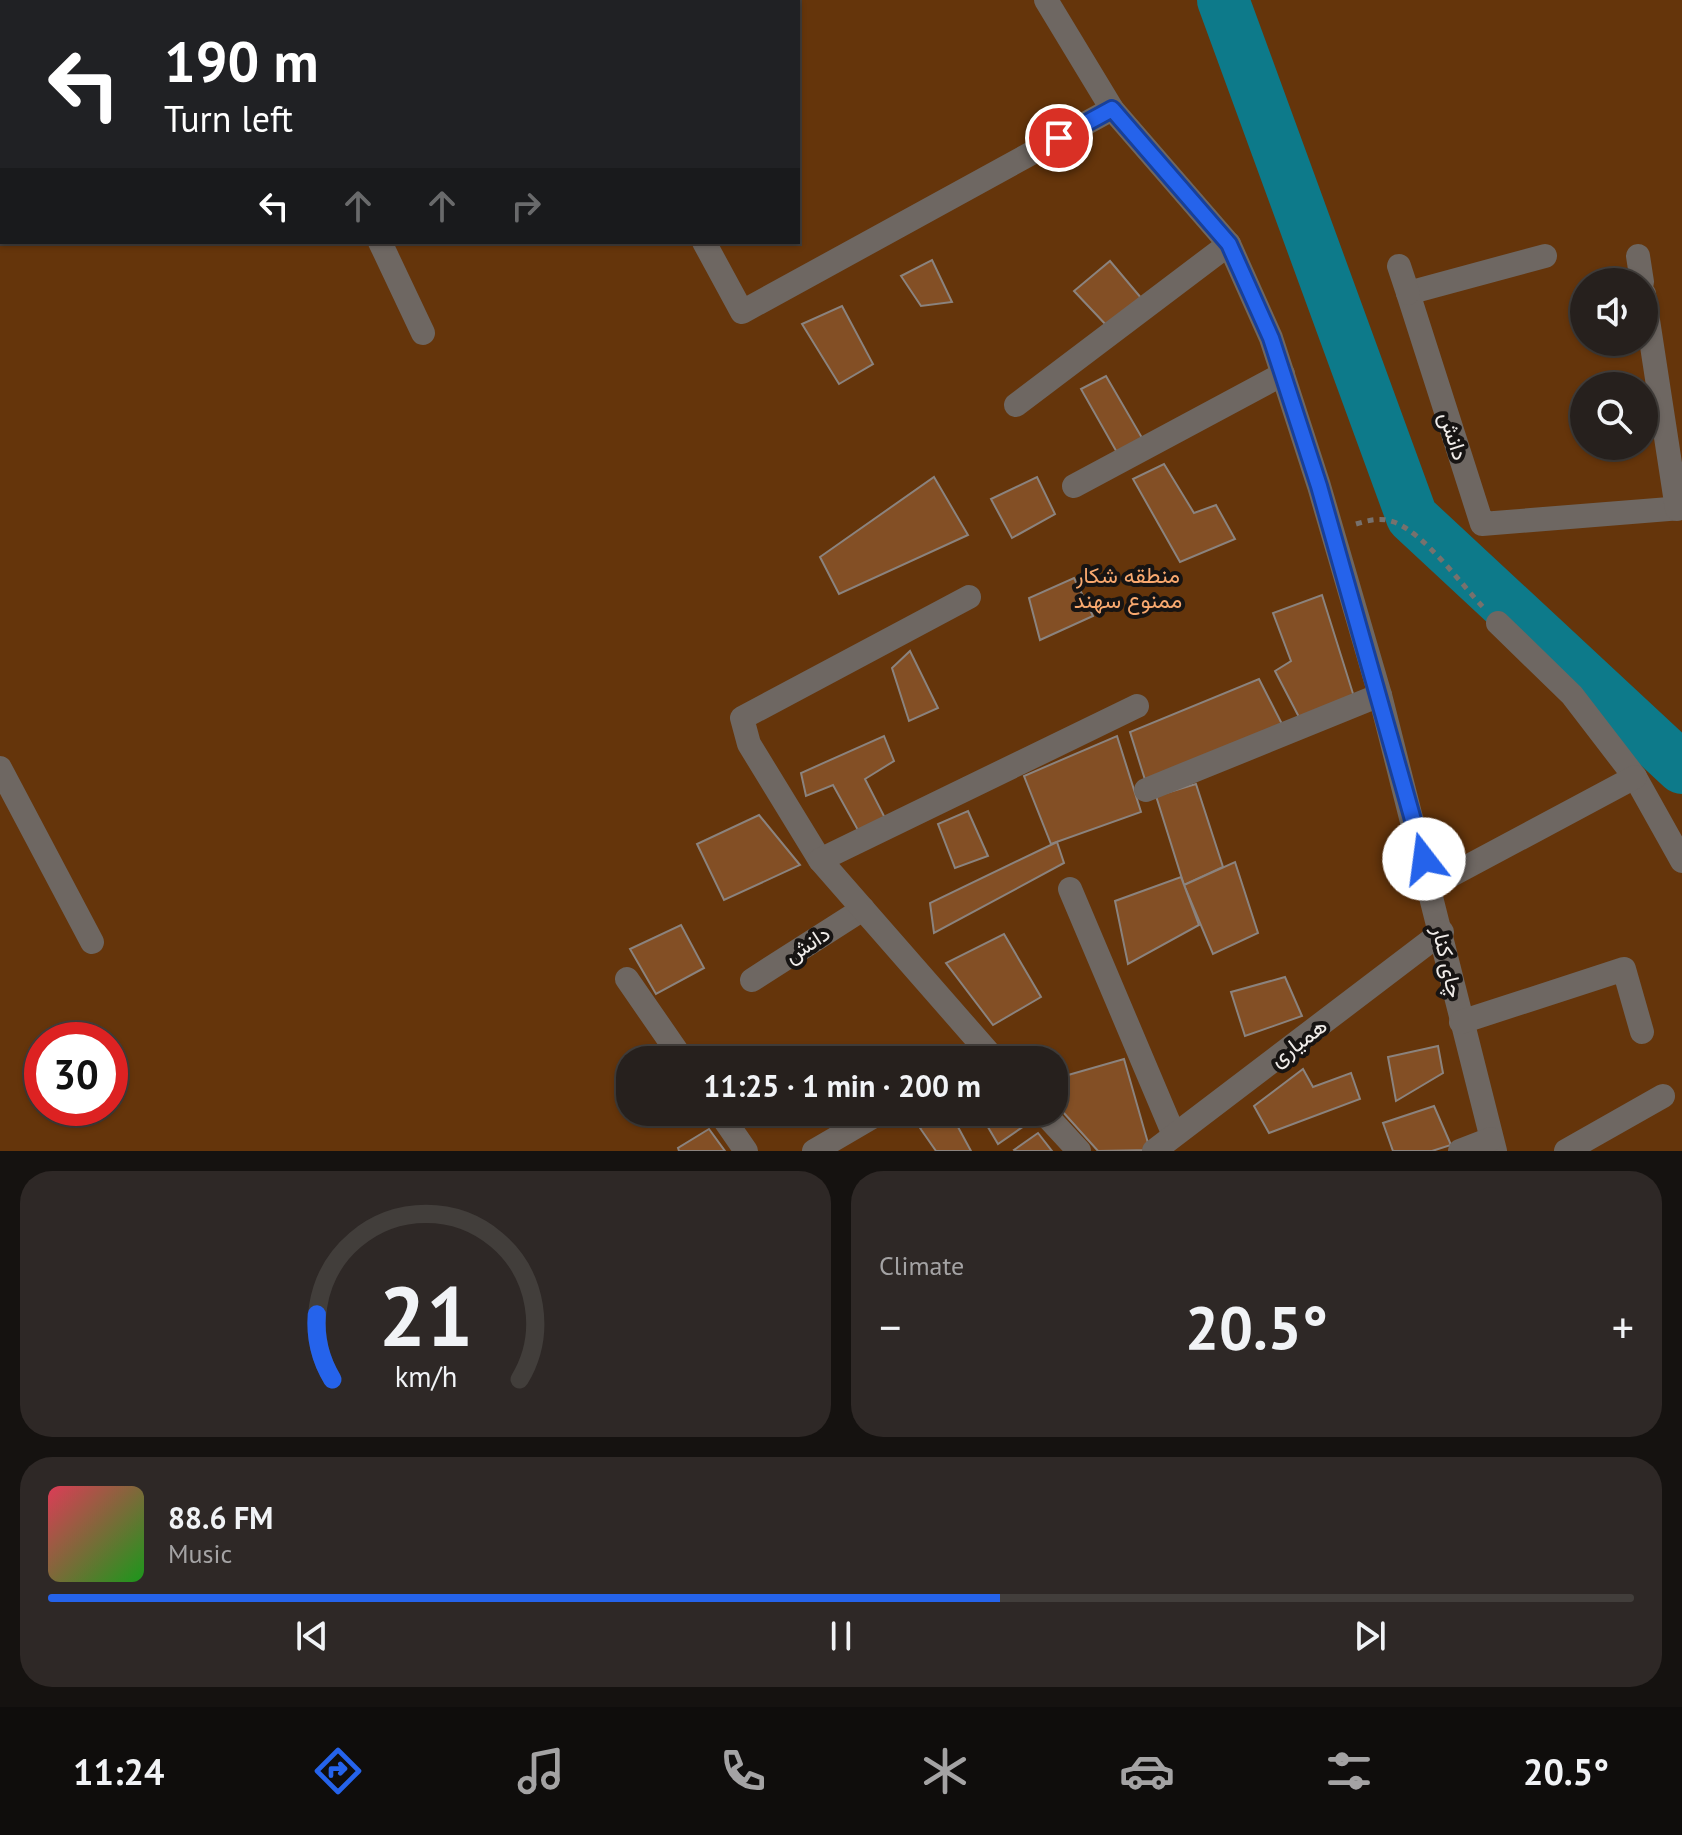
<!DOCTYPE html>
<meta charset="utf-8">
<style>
body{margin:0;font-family:"PT Sans",Vazirmatn,sans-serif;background:#2e2826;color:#f1f3f6;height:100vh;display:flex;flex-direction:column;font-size:30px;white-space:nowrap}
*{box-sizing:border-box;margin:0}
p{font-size:26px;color:#a4a3a4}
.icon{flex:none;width:44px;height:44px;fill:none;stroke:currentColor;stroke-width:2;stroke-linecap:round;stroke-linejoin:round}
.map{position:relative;height:1151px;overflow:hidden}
.panel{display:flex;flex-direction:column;gap:20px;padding:20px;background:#151210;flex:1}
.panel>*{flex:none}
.hud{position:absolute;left:0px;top:0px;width:800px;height:244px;box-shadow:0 2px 6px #0004,0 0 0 2px #423e3b;background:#202124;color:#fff;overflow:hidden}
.buttons{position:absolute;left:1570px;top:268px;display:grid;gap:16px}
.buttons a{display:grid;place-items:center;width:88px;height:88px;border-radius:50%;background:#26201d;box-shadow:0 2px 6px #0004,0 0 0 2px #423e3b;font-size:40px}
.speed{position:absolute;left:24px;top:1022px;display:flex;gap:16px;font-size:40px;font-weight:700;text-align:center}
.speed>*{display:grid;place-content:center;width:104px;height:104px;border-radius:50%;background:#26201d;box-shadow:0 2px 6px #0004,0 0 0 2px #423e3b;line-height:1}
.speed .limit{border:12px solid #d22;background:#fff;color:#111}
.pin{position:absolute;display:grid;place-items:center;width:68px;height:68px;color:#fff;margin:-34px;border:4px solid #fff;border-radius:50%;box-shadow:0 2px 8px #0007}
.me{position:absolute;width:88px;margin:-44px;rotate:345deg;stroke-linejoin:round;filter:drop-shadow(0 0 6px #0008)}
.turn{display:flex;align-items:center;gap:28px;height:168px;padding:0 32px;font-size:36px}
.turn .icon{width:104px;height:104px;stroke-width:2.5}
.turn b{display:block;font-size:56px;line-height:68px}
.lanes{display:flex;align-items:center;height:76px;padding:0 32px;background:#0003;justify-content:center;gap:40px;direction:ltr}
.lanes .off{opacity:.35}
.big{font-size:60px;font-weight:600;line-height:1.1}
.panel .widget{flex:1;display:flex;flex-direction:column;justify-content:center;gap:12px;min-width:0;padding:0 28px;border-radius:32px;background:#2e2826}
.panel .dial{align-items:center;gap:0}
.dial svg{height:208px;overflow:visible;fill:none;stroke:#423e3b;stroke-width:7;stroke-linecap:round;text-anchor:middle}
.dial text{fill:#f1f3f6;stroke:none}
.song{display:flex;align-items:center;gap:24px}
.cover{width:96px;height:96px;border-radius:12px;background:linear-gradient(135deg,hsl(350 70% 55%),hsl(120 70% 35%))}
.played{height:8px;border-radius:4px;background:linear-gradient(90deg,#2563eb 60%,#423e3b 60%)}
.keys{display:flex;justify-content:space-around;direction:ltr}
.heat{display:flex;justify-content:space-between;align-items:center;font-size:44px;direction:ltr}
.panel .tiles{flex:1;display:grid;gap:20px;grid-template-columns:1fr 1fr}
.widget:last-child{grid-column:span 2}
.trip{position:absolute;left:616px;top:1046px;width:452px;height:80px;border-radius:32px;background:#26201d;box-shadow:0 2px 6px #0004,0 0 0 2px #423e3b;font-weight:600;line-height:80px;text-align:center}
.menu{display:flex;height:128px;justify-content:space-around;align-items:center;background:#0f0d0c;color:#a4a3a4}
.menu .icon{width:56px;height:56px}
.menu .current{color:#2563eb}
.menu b{font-size:36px;color:#f1f3f6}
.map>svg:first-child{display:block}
</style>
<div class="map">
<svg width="1682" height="1151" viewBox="0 0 1682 1151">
<rect width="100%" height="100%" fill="#322b27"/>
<path fill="#65350b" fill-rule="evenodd" d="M0,0H1682V1151H0ZM2,2H798V242H2ZM1584,282H1644V342H1584ZM1584,386H1644V446H1584ZM42,1040H110V1108H42ZM630,1060H1054V1112H630Z"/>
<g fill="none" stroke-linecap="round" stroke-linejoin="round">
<path stroke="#0d7a8a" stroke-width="52" d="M1223,0L1412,517L1682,768"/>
</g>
<g fill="#834f25" stroke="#8b837e" stroke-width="2">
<path d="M932,260L952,302L921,306L901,276Z"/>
<path d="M1110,261L1142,299L1109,328L1074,291Z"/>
<path d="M842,306L873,364L839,384L802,324Z"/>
<path d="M1106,376L1145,443L1119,456L1081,389Z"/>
<path d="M1164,464L1194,513L1216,505L1235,539L1180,562L1133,479Z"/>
<path d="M934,477L968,535L839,594L820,557Z"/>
<path d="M1037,477L1055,514L1012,538L991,499Z"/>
<path d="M1074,578L1093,616L1040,640L1029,598Z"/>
<path d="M1322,595L1355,700L1300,719L1275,671L1291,661L1273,613Z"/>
<path d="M910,651L938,708L909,721L892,668Z"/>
<path d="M1259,679L1284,728L1146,783L1130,732Z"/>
<path d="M884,736L894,761L865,779L885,818L859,832L833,785L806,796L801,773Z"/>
<path d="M1117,736L1141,812L1051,844L1024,776Z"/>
<path d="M1196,784L1223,867L1184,885L1156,796Z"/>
<path d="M968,811L988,856L955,868L938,824Z"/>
<path d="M759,815L800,865L724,900L697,844Z"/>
<path d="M1057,842L1064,863L934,933L930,903Z"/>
<path d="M1235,862L1258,933L1213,954L1184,885Z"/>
<path d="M1181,877L1199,925L1128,964L1115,901Z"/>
<path d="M681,925L704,968L656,994L630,949Z"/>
<path d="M1004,934L1041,997L993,1025L946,963Z"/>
<path d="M1285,977L1302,1016L1245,1036L1231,992Z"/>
<path d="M1438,1046L1443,1073L1396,1101L1388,1057Z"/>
<path d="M1124,1059L1150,1150L1098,1151L1054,1102V1079Z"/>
<path d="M1303,1069L1313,1087L1351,1073L1360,1099L1269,1133L1254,1106Z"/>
<path d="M1434,1106L1451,1145L1432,1151H1393L1383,1123Z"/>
<path d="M979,1112H1015L1027,1124L998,1144Z"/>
<path d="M951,1114L971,1151H936L920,1128Z"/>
<path d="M709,1129L725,1151H679L678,1148Z"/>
<path d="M1038,1133L1052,1151H1015L1014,1150Z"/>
</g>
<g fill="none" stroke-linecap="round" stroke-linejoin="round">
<path stroke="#77716d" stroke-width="5" stroke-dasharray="6 6" stroke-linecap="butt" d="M1356,524C1369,520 1381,517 1394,522C1425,534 1460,583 1483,607"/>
<g stroke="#6e6762" stroke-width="24">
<path d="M1046,0L1112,109L1229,244L1271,338L1319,486L1380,695L1495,1151"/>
<path d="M493,2L497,0"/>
<path d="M380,242L423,333"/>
<path d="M704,242L742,312L1112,109"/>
<path d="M1545,256L1408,293L1482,524L1682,508"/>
<path d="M1638,256L1642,282"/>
<path d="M1399,266L1408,293"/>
<path d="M1644,294L1677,509"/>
<path d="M1016,405L1229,244"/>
<path d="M1074,486L1283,374"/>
<path d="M1498,623L1572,695L1635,777L1682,861"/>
<path d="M0,768L92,942"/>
<path d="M1146,790L1380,695"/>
<path d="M820,860L749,744L742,718L969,597"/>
<path d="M1431,886L1635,777"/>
<path d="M1070,889L1174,1135"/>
<path d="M627,979L683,1060"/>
<path d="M752,980L863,909"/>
<path d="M1461,1022L1624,969L1642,1032"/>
<path d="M995,1060L820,860L1137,706"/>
<path d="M719,1112L746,1151"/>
<path d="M1043,1112L1079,1151"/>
<path d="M814,1151L881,1112"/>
<path d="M1154,1151L1442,932"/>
<path d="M1460,1151L1491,1139"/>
<path d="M1566,1151L1663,1096"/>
</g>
</g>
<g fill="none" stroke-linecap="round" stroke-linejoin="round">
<g stroke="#184099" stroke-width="20">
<path id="route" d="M1059,138L1112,109L1229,244L1271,338L1319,486L1424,859"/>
</g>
<use href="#route" stroke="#2563eb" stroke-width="14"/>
</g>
<g text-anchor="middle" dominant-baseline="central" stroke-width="8" stroke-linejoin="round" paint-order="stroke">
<g font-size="22" fill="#f0ece9" stroke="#171413">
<text transform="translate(1454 436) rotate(72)">دانش</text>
<text transform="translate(807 944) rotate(-33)">دانش</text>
<text transform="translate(1448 962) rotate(77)">چای کنار</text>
<text transform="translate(1298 1042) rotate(-37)">همیاری</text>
</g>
<g font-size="22" fill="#f9a96f" stroke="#171413">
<text x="1128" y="575">منطقه شکار<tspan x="1128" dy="25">ممنوع سهند</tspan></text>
</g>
</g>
</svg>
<div class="buttons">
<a><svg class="icon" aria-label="sound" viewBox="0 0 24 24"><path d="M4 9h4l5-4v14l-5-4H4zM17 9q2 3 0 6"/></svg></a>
<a><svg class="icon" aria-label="search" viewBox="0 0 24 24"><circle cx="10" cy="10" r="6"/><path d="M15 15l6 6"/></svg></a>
</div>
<div class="speed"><div class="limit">30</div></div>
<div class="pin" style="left:1059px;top:138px;background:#d93025"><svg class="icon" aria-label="arrive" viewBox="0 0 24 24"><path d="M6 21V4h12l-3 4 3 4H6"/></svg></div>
<svg class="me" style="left:1424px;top:859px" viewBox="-20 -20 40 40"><circle r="19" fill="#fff"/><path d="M0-13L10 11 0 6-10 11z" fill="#2563eb"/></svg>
<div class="trip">11:25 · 1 min · 200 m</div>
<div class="hud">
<div class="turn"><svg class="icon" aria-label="left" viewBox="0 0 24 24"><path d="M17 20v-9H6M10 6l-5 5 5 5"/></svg><div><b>190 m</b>Turn left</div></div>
<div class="lanes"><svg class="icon" aria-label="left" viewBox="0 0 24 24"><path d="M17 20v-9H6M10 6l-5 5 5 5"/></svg><svg class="icon off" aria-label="ahead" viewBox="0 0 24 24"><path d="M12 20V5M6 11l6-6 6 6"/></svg><svg class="icon off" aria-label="ahead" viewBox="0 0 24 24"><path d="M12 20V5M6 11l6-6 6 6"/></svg><svg class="icon off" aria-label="right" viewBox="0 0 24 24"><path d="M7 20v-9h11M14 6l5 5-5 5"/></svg></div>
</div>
</div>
<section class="panel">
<div class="tiles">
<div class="widget dial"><svg viewBox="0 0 100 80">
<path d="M14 69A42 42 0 1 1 86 69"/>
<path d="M14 69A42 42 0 0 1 8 44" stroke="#2563eb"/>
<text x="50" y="56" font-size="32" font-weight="700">21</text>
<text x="50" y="72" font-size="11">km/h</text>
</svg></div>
<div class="widget"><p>Climate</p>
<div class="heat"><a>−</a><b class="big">20.5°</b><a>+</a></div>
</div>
<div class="widget">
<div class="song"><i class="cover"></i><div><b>88.6 FM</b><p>Music</p></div></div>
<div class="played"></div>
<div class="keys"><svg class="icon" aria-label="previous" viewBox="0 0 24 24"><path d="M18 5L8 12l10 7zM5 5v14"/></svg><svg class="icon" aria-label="pause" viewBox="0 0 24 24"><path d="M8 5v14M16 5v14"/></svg><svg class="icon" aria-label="next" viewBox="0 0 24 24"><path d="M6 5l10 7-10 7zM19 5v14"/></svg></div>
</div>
</div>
</section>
<nav class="menu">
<b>11:24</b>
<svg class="icon current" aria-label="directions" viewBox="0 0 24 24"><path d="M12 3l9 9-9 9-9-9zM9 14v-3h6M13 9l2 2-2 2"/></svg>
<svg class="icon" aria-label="music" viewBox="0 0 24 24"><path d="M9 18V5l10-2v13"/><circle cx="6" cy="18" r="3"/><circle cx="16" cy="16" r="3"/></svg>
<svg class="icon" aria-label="phone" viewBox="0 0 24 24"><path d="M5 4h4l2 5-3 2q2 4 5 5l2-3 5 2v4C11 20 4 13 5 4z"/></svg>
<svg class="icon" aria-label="climate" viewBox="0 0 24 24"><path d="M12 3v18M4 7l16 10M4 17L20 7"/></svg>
<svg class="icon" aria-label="car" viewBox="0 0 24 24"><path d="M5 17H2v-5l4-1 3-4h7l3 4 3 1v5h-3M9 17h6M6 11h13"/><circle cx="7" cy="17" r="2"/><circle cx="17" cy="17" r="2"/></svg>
<svg class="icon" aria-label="filters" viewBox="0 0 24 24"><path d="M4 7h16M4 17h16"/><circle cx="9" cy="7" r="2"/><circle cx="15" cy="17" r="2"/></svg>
<b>20.5°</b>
</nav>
